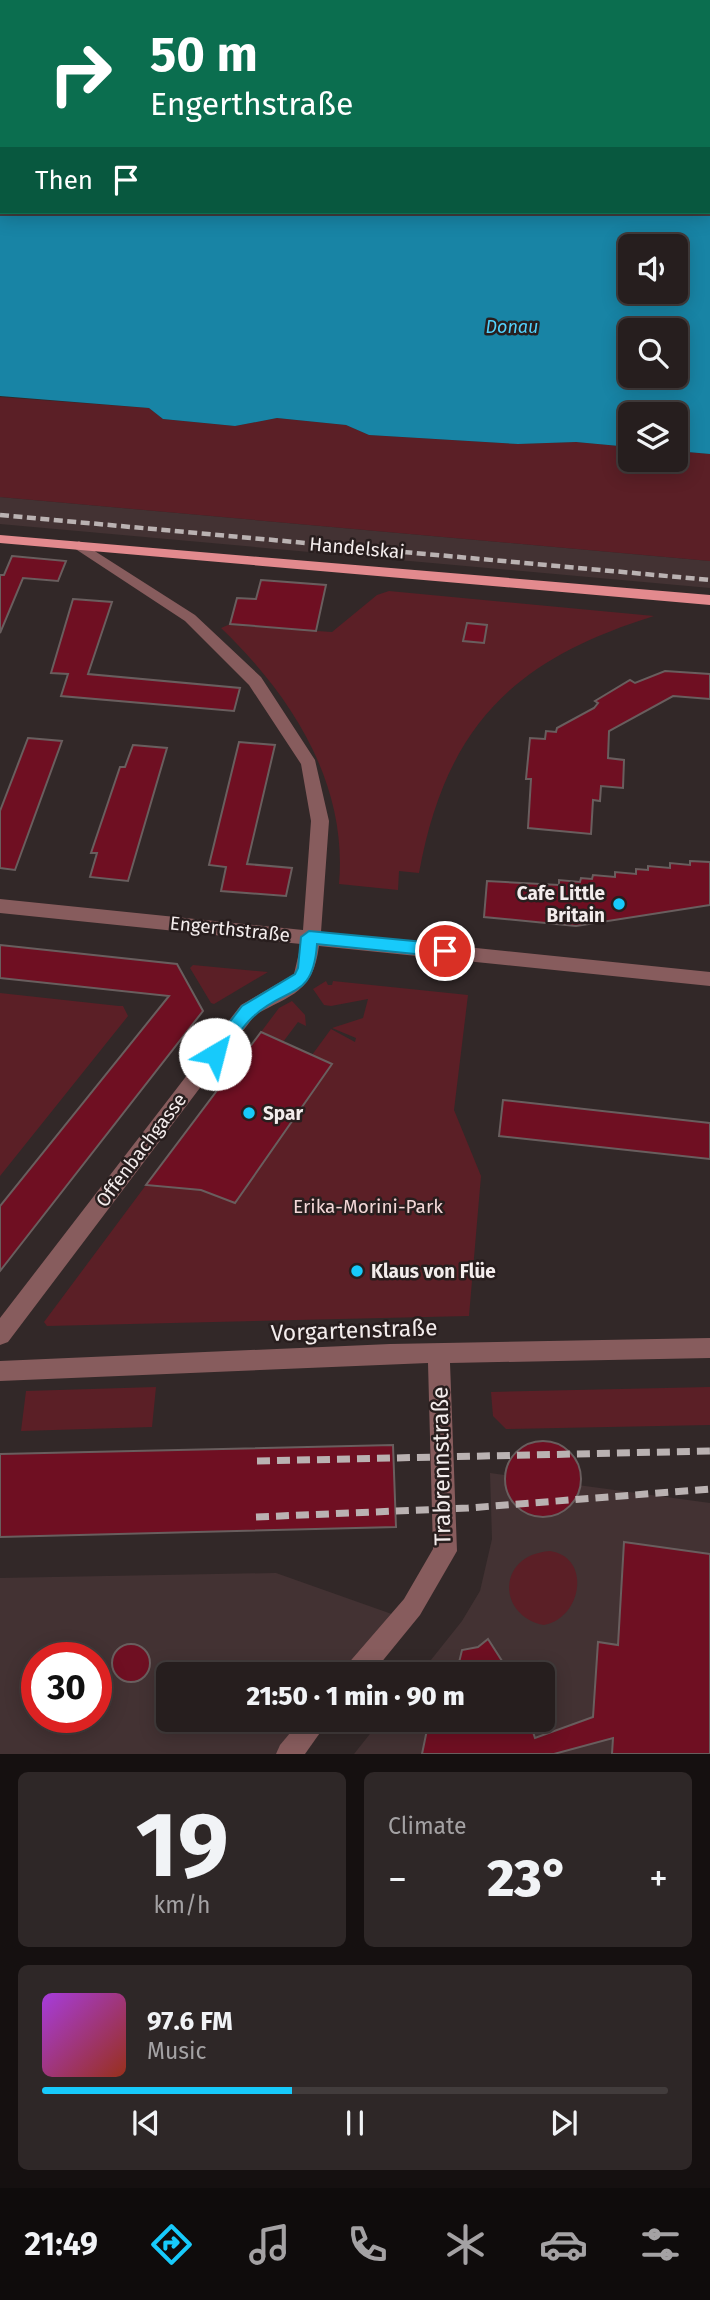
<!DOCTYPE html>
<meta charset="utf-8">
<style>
body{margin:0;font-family:"Fira Sans",sans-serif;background:#2e2727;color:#f1f3f6;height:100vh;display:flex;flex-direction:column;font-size:26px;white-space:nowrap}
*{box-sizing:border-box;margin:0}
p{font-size:23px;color:#a4a2a4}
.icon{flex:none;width:38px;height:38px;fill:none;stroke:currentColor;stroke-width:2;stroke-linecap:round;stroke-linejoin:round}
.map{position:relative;height:1754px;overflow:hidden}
.panel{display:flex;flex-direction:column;gap:18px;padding:18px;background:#151010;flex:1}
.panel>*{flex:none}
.banner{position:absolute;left:0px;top:0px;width:710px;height:214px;box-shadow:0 4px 18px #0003,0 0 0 2px #423c3c;background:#0b6e4f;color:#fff;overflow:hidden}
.controls{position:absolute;left:618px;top:234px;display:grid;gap:14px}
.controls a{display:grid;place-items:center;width:70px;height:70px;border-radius:10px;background:#261e1e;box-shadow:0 4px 18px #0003,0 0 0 2px #423c3c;font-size:35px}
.speed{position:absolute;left:21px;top:1642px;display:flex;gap:14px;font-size:35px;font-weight:700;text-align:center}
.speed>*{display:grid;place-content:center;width:91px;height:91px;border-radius:50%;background:#261e1e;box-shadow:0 4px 18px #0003,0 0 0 2px #423c3c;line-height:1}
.speed .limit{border:10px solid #d22;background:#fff;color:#111}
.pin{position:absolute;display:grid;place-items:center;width:60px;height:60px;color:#fff;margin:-30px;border:4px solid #fff;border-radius:50%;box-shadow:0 2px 7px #0007}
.me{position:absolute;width:77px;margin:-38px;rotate:37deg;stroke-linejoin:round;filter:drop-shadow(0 0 5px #0008)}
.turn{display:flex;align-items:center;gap:24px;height:147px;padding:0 35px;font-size:32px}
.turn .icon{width:91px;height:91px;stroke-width:2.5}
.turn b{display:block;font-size:49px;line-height:60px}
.then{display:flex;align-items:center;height:66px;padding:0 35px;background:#0003;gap:14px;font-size:26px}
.big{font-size:52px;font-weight:800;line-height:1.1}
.panel .tile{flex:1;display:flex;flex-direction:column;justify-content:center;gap:10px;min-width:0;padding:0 24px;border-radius:10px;background:#2e2727}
.panel .dial{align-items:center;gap:0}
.dial b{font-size:91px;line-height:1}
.song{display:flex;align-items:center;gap:21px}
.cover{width:84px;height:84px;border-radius:10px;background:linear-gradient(135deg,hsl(280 70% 55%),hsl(10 70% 35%))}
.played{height:7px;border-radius:4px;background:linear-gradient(90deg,#17cafb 40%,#423c3c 40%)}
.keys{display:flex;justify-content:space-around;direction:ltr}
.heat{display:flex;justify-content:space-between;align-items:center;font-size:38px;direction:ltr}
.panel .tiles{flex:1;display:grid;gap:18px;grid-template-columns:1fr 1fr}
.tile:last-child{grid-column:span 2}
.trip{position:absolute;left:156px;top:1662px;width:399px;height:70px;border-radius:10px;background:#261e1e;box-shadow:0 4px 18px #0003,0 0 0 2px #423c3c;font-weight:800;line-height:70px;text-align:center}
.tabs{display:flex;height:112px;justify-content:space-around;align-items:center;background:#0f0c0c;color:#a4a2a4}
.tabs .icon{width:49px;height:49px}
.tabs .current{color:#17cafb}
.tabs b{font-size:32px;color:#f1f3f6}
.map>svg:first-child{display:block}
</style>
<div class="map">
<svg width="710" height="1754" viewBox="0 0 710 1754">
<rect width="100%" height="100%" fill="#322828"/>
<g fill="#433233" fill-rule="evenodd">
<path d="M0,497L710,561V588L0,524Z"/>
<path d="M490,1473L710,1503V1754H354L381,1720H542V1675H419L462,1621L480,1591L492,1539Z"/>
<path d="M276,1573L403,1618L355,1675H168V1720H317L289,1754H0V1578ZM37,1657H96V1717H37Z"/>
</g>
<g fill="#5b1f26">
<path d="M0,0H710V73L709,2H2L0,48Z"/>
<path d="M0,397L149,408L163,419L235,426L277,418L346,425L369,435L518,444L576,442L630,447V460H676V451L710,454V561L0,497Z"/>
<path d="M389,591L654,616C513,660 446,726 419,873L399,871L398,890L339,884C348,783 291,695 221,628L228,625L332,632L377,595Z"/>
<path d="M193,965L268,972L214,1004L211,1003L190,968Z"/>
<path d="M326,981L328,985H332L333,981L468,995L454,1110L481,1176L469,1316L47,1326L44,1322L146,1185L201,1190L235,1203L332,1064L312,1055L331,1029L355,1042L356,1038L332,1028L363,1018L368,999L331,1006L324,1005L313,989Z"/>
<path d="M0,993L119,1006H123L128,1016L0,1176Z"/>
<path d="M292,1001L305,1015L306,1026L298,1022L283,1042L261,1032L279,1008Z"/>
<path d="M156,1387L152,1427L21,1431L26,1391Z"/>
<path d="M710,1387V1425L506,1429L493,1416L491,1392Z"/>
<path d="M550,1551C591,1557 583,1617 544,1625C497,1616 496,1555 550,1551Z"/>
</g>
<path fill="#1884a5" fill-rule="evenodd" d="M0,48L2,212H709L710,95V454L676,451V415H630V447L576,442L518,444L369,435L346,425L277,418L235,426L163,419L149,408L0,396ZM630,247H676V292H630ZM630,331H676V376H630Z"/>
<g fill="#6f0f22" stroke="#695e5e" stroke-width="2">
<path d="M12,556L66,561L58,581L23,578L0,633V575H4Z"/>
<path d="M261,580L326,585L316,631L230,624L237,598L256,599Z"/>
<path d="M73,599L112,602L88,674L240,688L234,711L61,696L68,674L51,673Z"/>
<path d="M467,623L487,625L484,643L463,641Z"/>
<path d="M665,671L710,674V699L673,696L609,731L608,758L624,760L623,788L601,786L600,801L593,800L591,834L528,828L531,779H526L530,738L545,739L546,731L556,732L557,728L594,708L598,703L595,701L630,680L635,683Z"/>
<path d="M28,738L62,741L15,870L0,868V811Z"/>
<path d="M239,742L275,745L247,864L292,868L286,896L221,891L226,867L209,865Z"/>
<path d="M133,745L167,748L128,881L90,877L97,853H91L120,767H125Z"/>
<path d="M690,861L710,862V905L576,926L484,917L487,881L559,885V880L580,882L581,878L592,879L593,875L615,877V872L636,874V869L648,870V866L670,868V863L690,865Z"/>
<path d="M0,945L177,964L203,1011L0,1271V1206L169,996L0,978Z"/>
<path d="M261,1032L332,1064L235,1203L201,1190L146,1185Z"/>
<path d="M503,1100L710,1123V1159L499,1136Z"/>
<circle cx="543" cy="1479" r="38"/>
<path d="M393,1445L396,1527L0,1537V1454Z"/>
<path d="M624,1542L710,1554V1754H612L613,1738L554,1754H422L429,1720H529L535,1738L593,1717L598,1642L618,1645Z"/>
<path d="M488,1639L511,1675H456L462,1650L478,1647Z"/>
<circle cx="131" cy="1663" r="19"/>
</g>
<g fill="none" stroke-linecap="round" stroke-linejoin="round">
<g fill="#875c5d" fill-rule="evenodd">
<path d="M79,541L195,615L261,677L315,760L329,821L321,932L710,972V986L319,946C313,993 292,994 255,1015L8,1342L0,1345V1318L241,1005L294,974L301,944L0,913V899L303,930L311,821L301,764L249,685L185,621L74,548L72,545Z"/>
<path d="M710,1338V1358L450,1363L457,1551L420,1615L371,1675H343L346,1666L404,1599L433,1549L428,1363L0,1381V1361L390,1344Z"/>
<path d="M301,1720H329L305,1754H276L280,1745Z"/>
</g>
<path fill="#e38a8e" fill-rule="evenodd" d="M0,535L710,595V605L0,543Z"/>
<path stroke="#bab2b2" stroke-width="4.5" stroke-dasharray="9 4.5" stroke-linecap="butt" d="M0,515L710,580"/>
<g stroke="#bab2b2" stroke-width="7" stroke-dasharray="13 7" stroke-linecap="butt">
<path d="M257,1461L710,1451"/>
<path d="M256,1517L468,1508L710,1489"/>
</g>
</g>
<path fill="#17cafb" stroke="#0f83a3" stroke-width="2" d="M309,931L445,944L453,951L445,957L317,944C313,1001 287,985 254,1016C241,1027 231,1045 221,1059H209L206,1054L209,1049L242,1006L295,974L298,968L301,937Z"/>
<g fill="#17cafb" stroke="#281e1e" stroke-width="2.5">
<circle cx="619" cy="904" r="7"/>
<circle cx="249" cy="1113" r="7"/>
<circle cx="357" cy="1271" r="7"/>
</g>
<g text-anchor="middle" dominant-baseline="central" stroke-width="5" stroke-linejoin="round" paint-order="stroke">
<g font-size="18" font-style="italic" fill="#52d2fd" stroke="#281e1e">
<text x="512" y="327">Donau</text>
</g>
<g font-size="19" fill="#f3ecec" stroke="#281e1e">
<text transform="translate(357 548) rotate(5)">Handelskai</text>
<text transform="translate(230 929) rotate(6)">Engerthstraße</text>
<text transform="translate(141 1150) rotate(-53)">Offenbachgasse</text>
</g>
<g font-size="19" font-weight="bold" fill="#f3ecec" stroke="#281e1e" text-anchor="start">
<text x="605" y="893" text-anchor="end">Cafe Little<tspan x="605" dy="22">Britain</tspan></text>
<text x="263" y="1113">Spar</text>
<text x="371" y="1271">Klaus von Flüe</text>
</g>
<g font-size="19" fill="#f3d7d7" stroke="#281e1e">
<text x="368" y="1206">Erika-Morini-Park</text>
</g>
<g font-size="23" fill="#f3ecec" stroke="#281e1e">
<text transform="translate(354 1330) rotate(-2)">Vorgartenstraße</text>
<text transform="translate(441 1466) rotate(-91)">Trabrennstraße</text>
</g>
</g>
</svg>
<div class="controls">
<a><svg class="icon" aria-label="sound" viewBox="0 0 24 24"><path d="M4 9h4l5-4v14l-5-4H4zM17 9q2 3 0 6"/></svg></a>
<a><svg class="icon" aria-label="search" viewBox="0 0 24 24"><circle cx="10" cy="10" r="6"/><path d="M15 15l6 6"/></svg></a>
<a><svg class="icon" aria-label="layers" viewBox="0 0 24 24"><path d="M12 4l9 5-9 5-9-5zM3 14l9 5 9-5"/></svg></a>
</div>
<div class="speed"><div class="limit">30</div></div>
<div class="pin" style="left:445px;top:951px;background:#d93025"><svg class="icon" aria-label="arrive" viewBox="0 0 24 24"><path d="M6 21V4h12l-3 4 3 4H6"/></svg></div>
<svg class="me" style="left:215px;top:1054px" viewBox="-20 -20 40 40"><circle r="19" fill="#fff"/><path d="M0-13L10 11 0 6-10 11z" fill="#17cafb"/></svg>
<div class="trip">21:50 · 1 min · 90 m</div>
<div class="banner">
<div class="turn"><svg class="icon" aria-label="right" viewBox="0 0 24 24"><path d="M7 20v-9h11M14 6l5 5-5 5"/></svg><div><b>50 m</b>Engerthstraße</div></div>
<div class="then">Then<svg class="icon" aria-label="arrive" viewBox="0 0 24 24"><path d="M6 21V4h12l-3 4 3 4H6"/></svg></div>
</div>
</div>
<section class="panel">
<div class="tiles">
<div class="tile dial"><b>19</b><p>km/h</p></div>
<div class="tile"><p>Climate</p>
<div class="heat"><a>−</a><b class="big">23°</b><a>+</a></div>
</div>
<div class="tile">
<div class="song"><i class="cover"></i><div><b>97.6 FM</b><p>Music</p></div></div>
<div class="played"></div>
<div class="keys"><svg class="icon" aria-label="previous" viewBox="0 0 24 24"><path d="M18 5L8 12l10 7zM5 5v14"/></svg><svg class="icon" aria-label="pause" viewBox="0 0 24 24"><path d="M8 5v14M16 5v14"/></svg><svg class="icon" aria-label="next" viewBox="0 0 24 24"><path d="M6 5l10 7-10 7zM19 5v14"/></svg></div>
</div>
</div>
</section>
<nav class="tabs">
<b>21:49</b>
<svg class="icon current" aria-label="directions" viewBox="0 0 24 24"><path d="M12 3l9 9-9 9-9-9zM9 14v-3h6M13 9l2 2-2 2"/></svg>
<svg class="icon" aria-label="music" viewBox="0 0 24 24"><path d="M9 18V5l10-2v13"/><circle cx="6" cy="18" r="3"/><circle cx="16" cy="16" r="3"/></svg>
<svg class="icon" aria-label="phone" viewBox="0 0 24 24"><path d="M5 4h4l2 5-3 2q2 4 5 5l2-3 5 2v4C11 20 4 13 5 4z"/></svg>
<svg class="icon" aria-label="climate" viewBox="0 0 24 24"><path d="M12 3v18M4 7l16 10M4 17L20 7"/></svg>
<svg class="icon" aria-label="car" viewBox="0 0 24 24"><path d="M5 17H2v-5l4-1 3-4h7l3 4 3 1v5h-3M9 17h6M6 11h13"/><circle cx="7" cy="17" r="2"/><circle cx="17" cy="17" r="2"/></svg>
<svg class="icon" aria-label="filters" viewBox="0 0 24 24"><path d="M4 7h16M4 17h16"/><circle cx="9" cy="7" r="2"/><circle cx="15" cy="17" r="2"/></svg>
</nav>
